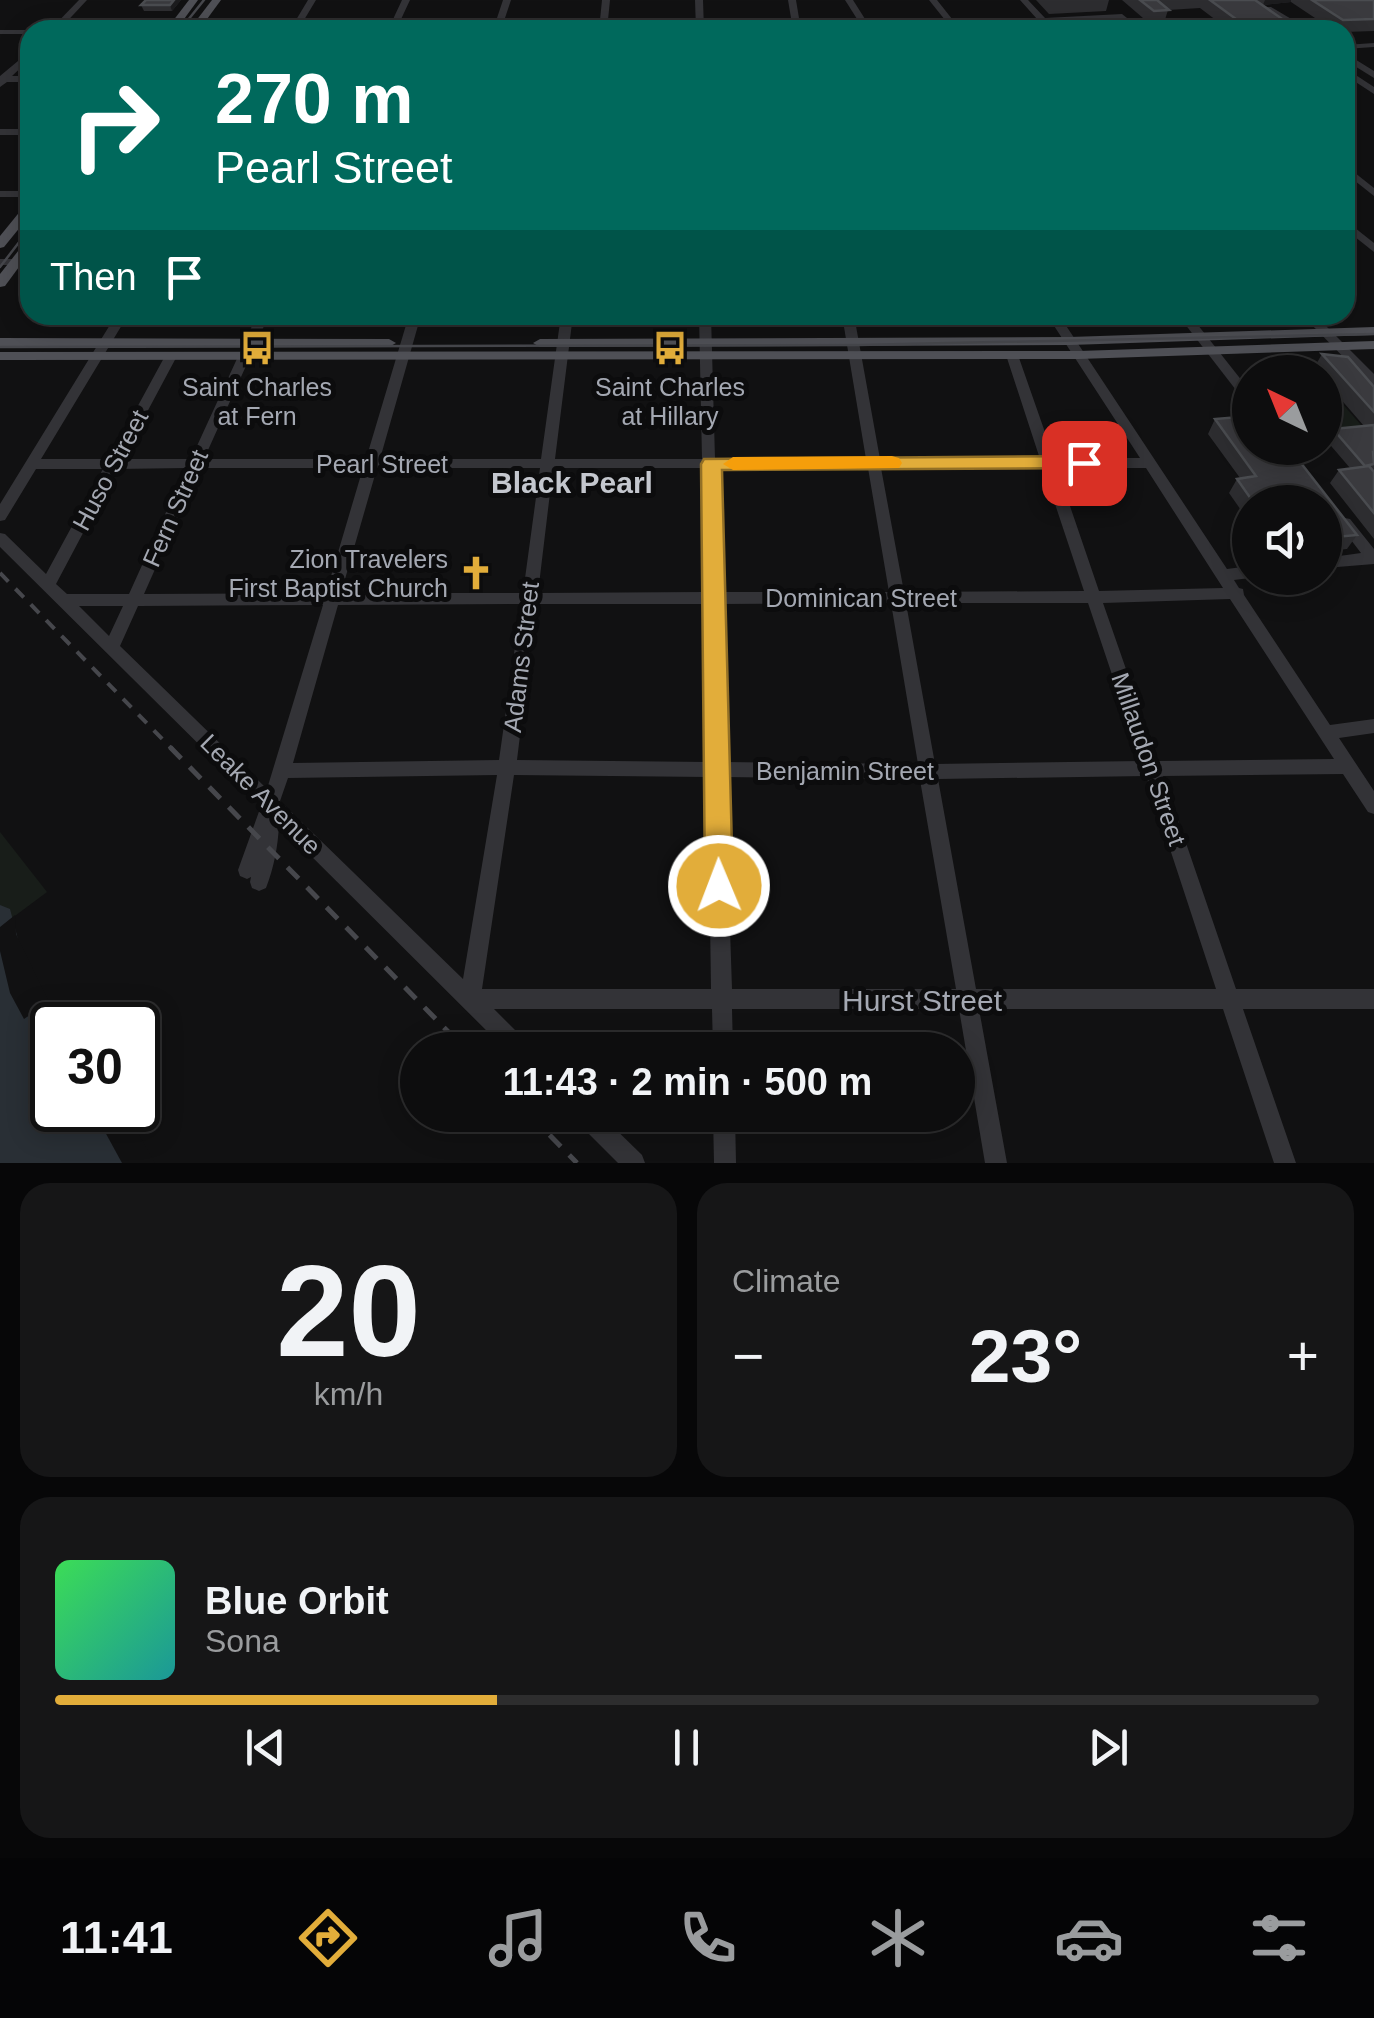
<!DOCTYPE html>
<meta charset="utf-8">
<style>
body{margin:0;font-family:Helvetica,sans-serif;background:#161617;color:#f1f3f6;height:100vh;display:flex;flex-direction:column;font-size:38px;white-space:nowrap}
*{box-sizing:border-box;margin:0}
p{font-size:32px;color:#9a9c9e}
.icon{flex:none;width:55px;height:55px;fill:none;stroke:currentColor;stroke-width:2;stroke-linecap:round;stroke-linejoin:round}
.map{position:relative;height:1163px;overflow:hidden}
.details{display:flex;flex-direction:column;gap:20px;padding:20px;background:#070708;flex:1}
.details>*{flex:none}
.guide{position:absolute;left:20px;top:20px;width:1335px;height:305px;border-radius:30px;box-shadow:0 5px 25px #0003,0 0 0 2px #2d2d2e;background:#00695c;color:#fff;overflow:hidden}
.needle{width:65px;rotate:317deg}
.controls{position:absolute;left:1232px;top:355px;display:grid;gap:20px}
.controls a{display:grid;place-items:center;width:110px;height:110px;border-radius:50%;background:#0d0d0e;box-shadow:0 5px 25px #0003,0 0 0 2px #2d2d2e;font-size:50px}
.speed{position:absolute;left:30px;top:1002px;display:flex;gap:20px;font-size:50px;font-weight:700;text-align:center}
.speed>*{display:grid;place-content:center;width:130px;height:130px;border-radius:50%;background:#0d0d0e;box-shadow:0 5px 25px #0003,0 0 0 2px #2d2d2e;line-height:1}
.speed .limit{border:5px solid #111;border-radius:15px;background:#fff;color:#111}
.pin{position:absolute;display:grid;place-items:center;width:85px;height:85px;color:#fff;margin:-42px;border-radius:20px;box-shadow:0 5px 15px #0006}
.me{position:absolute;width:110px;margin:-55px;rotate:359deg;stroke-linejoin:round;filter:drop-shadow(0 0 8px #0008)}
.turn{display:flex;align-items:center;gap:35px;height:210px;padding:0 30px;font-size:45px}
.turn .icon{width:130px;height:130px;stroke-width:2.5}
.turn b{display:block;font-size:70px;line-height:85px}
.then{display:flex;align-items:center;height:95px;padding:0 30px;background:#0003;gap:20px;font-size:38px}
.big{font-size:75px;font-weight:600;line-height:1.1}
.details .tile{flex:1;display:flex;flex-direction:column;justify-content:center;gap:15px;min-width:0;padding:0 35px;border-radius:30px;background:#161617}
.details .dial{align-items:center;gap:0}
.dial b{font-size:130px;line-height:1}
.song{display:flex;align-items:center;gap:30px}
.cover{width:120px;height:120px;border-radius:15px;background:linear-gradient(135deg,hsl(130 70% 55%),hsl(180 70% 35%))}
.played{height:10px;border-radius:5px;background:linear-gradient(90deg,#e2ad3a 35%,#2d2d2e 35%)}
.keys{display:flex;justify-content:space-around;direction:ltr}
.heat{display:flex;justify-content:space-between;align-items:center;font-size:55px;direction:ltr}
.details .tiles{flex:1;display:grid;gap:20px;grid-template-columns:1fr 1fr}
.tile:last-child{grid-column:span 2}
.trip{position:absolute;left:400px;top:1032px;width:575px;height:100px;border-radius:50px;background:#0d0d0e;box-shadow:0 5px 25px #0003,0 0 0 2px #2d2d2e;font-weight:600;line-height:100px;text-align:center}
.tabs{display:flex;height:160px;justify-content:space-around;align-items:center;background:#050506;color:#9a9c9e}
.tabs .icon{width:70px;height:70px}
.tabs .current{color:#e2ad3a}
.tabs b{font-size:45px;color:#f1f3f6}
.map>svg:first-child{display:block}
</style>
<div class="map">
<svg width="1374" height="1163" viewBox="0 0 1374 1163">
<rect width="100%" height="100%" fill="#111112"/>
<g fill="#181d19">
<path d="M1325,384L1368,433L1325,438Z"/>
<path d="M0,832L47,892L0,927Z"/>
</g>
<path fill="#292f35" d="M0,905L10,909L26,970L56,1025H52V1110H119L150,1163H0Z"/>
<g fill="#111112">
<path d="M15,915L16,934L49,1002L24,1019L10,993L0,951V927Z"/>
<path d="M93,1110H125L155,1163H122Z"/>
</g>
<g fill="none" stroke-linecap="round" stroke-linejoin="round">
<g fill="#333337" fill-rule="evenodd">
<path d="M79,0H87L59,30H50Z"/>
<path d="M308,0H316L298,30H290Z"/>
<path d="M402,0H410L396,30H388Z"/>
<path d="M503,0H511L501,30H493Z"/>
<path d="M602,0H610L607,30H599Z"/>
<path d="M695,0H703L704,30H696Z"/>
<path d="M788,0H796L801,30H793Z"/>
<path d="M845,0H853L872,30H864Z"/>
<path d="M929,0H937L956,24L1037,19L1020,0H1028L1045,18L1122,14L1142,30H1133L1120,18L961,30H898L902,28L949,25Z"/>
<path d="M1265,7H1271L1310,30C1291,30 1277,11 1259,14V10Z"/>
<path d="M0,30H32L30,34H0Z"/>
<path d="M1374,43V47L1345,49V45Z"/>
<path d="M30,51V59L12,76H30V82H7L0,87V76Z"/>
<path d="M1345,53L1374,71V78L1345,60Z"/>
<path d="M1345,68L1374,87V94L1345,75Z"/>
<rect x="0" y="129" width="30" height="6"/>
<path d="M1345,165L1374,188V196L1345,173Z"/>
<rect x="0" y="191" width="30" height="6"/>
<path d="M1345,220L1374,243V252L1345,229Z"/>
<rect x="0" y="259" width="30" height="6"/>
<path d="M116,315H128L41,459H109L165,356L171,352L177,356L122,459H191L257,315H269L204,459H366L409,315H421L380,459H541L561,315H573L555,459H702L699,315H711L715,459H866L842,315H854L880,459H1040L1006,355L1012,351L1018,355L1054,458H1140L1047,315H1059L1227,569L1250,566V578L1234,580L1239,588L1243,589L1244,595L1330,725L1374,719V733L1339,738L1374,791V814L1368,812L1343,774L1163,776L1236,989H1374V1009H1243L1296,1163H1274L1223,1009H979L1007,1163H985L959,1009H732L733,1050H713L712,1009H494L528,1043L531,1050H506L279,824C278,847 274,867 266,888L259,891L252,888L250,882L251,877L247,879L240,876L238,870L261,806L0,547V533L5,534L46,574L103,469H36L5,520L0,521V504ZM186,468L129,594H67L56,584L117,469ZM200,468H363L326,593L144,594ZM377,468H540L523,593H341ZM553,468H702L704,592L538,593ZM716,468H868L889,592H719ZM881,468H1043L1084,591L904,592ZM1057,468H1146L1223,588L1099,591ZM1230,599L1334,759L1158,761L1103,603ZM891,603L918,764L725,762L720,604ZM906,603H1088L1141,761L935,764ZM521,604L499,760L293,763L338,605ZM536,604H704L707,762L517,760ZM323,605L267,789L120,646L138,606ZM79,606H123L109,636ZM497,775L463,979L280,801L288,778ZM514,775L708,777L711,989H482ZM1146,776L1216,989H976L938,779ZM725,777L920,780L956,989H732Z"/>
<path d="M1178,315H1190L1250,391V404L1246,403Z"/>
<path d="M1302,315H1315L1374,374V385L1370,384Z"/>
<path d="M1345,518L1350,519L1374,549V564L1325,568V558L1361,553L1338,523Z"/>
<path d="M575,1115H601L642,1155L645,1163H618L578,1123Z"/>
<path d="M713,1115H735L736,1163H714Z"/>
</g>
<g fill="#4f5056" fill-rule="evenodd">
<path d="M189,0H198L176,30H166Z"/>
<path d="M212,0H221L199,30H189Z"/>
<path d="M30,203V215L4,247L0,248V236L26,204Z"/>
<path d="M30,240V252L5,286L0,287V274L26,241Z"/>
<path d="M1374,327V335L1070,345L540,347L533,343L540,339L1070,337Z"/>
<path d="M0,338L389,339L396,343L389,347L0,346Z"/>
<path d="M1374,341V349L1079,359L0,360V352L1079,351Z"/>
</g>
<g stroke="#46474c" stroke-width="2.5">
<path d="M180,30L204,0"/>
<path d="M0,267L30,228"/>
<path d="M0,347L859,345L1374,334"/>
</g>
<path stroke="#46474c" stroke-width="4" stroke-dasharray="12 10" stroke-linecap="butt" d="M0,573L173,750"/>
<g stroke="#46474c" stroke-width="5" stroke-dasharray="16 12" stroke-linecap="butt">
<path d="M170,747L466,1050"/>
<path d="M530,1115L577,1163"/>
</g>
</g>
<g fill="#2d2d30">
<path d="M181,0L172,11H144L141,5Z"/>
<path d="M1036,0H1109L1106,11L1049,14Z"/>
<path d="M1122,0H1255L1298,30H1229L1200,8L1168,10L1164,23L1150,24Z"/>
<path d="M1256,0H1374V31L1345,32V30H1333L1291,2L1263,5Z"/>
<path d="M1322,354L1374,387V539L1330,483L1339,470L1350,468L1326,440L1333,429L1364,426L1325,381V372H1317L1314,368Z"/>
<path d="M1215,419L1301,457L1299,460L1357,535L1347,549L1325,551V502H1250V512L1243,513L1229,493L1237,479L1240,478L1208,434Z"/>
</g>
<g fill="#1c1c1e">
<path d="M174,0H181L172,11L170,5Z"/>
<path d="M1265,0H1291V2L1263,5Z"/>
</g>
<g fill="#3a3a3e" stroke="#4a4c50" stroke-width="2.5">
<path d="M146,0H174L170,5H141Z"/>
<path d="M1140,0H1157L1169,10L1154,11Z"/>
<path d="M1210,0H1255L1298,30H1251Z"/>
<path d="M1312,0H1374V19L1343,20Z"/>
<path d="M1322,354L1348,357L1374,387V412Z"/>
<path d="M1250,416V448H1294L1301,457L1297,458L1357,535L1325,538V502H1275L1271,497L1251,499L1237,479L1256,476L1215,419Z"/>
<path d="M1374,425V452H1373L1374,464L1365,466L1333,429Z"/>
<path d="M1369,466L1374,472V513L1339,470Z"/>
</g>
<path fill="#e2ad3a" stroke="#937026" stroke-width="2.5" d="M1084,456L1094,463L1091,468L722,470L733,886L729,895L719,899L709,895L705,886L701,464L704,459Z"/>
<path fill="#f59e0b" d="M892,456L899,458L902,463L899,468L733,470L723,464L733,457Z"/>
<defs>
<g id="bus-bare" transform="scale(2.7)"><path d="M-5-6H5V4H4V6H2V4H-2V6H-4V4H-5ZM-3.5-4V0h7V-4ZM-3.5 1.2v1.5H-2V1.2ZM2 1.2v1.5H3.5V1.2Z" fill="#e2ad3a" stroke="#0c0c0d" stroke-width="2.5" paint-order="stroke"/></g>
<g id="church-bare" transform="scale(2.7)"><path d="M-1.2-6h2.4v3.5h3.3v2.4h-3.3V6h-2.4V-.1h-3.3v-2.4h3.3Z" fill="#e2ad3a" stroke="#0c0c0d" stroke-width="2.5" paint-order="stroke"/></g>
</defs>
<g fill-rule="evenodd">
<use href="#bus-bare" x="257" y="348"/>
<use href="#bus-bare" x="670" y="348"/>
<use href="#church-bare" x="476" y="573"/>
</g>
<g text-anchor="middle" dominant-baseline="central" stroke-width="10" stroke-linejoin="round" paint-order="stroke">
<g font-size="25" fill="#a4a8b2" stroke="#0c0c0d">
<text x="257" y="387">Saint Charles<tspan x="257" dy="29">at Fern</tspan></text>
<text x="670" y="387">Saint Charles<tspan x="670" dy="29">at Hillary</tspan></text>
<text x="448" y="559" text-anchor="end">Zion Travelers<tspan x="448" dy="29">First Baptist Church</tspan></text>
</g>
<g font-size="25" fill="#a4a8b2" stroke="#0c0c0d">
<text x="382" y="464">Pearl Street</text>
<text transform="translate(110 470) rotate(-62)">Huso Street</text>
<text transform="translate(175 508) rotate(-66)">Fern Street</text>
<text x="861" y="598">Dominican Street</text>
<text transform="translate(521 657) rotate(-83)">Adams Street</text>
<text transform="translate(1149 759) rotate(71)">Millaudon Street</text>
<text x="845" y="771">Benjamin Street</text>
<text transform="translate(261 794) rotate(45)">Leake Avenue</text>
</g>
<g font-size="30" font-weight="bold" fill="#c4c7ce" stroke="#0c0c0d">
<text x="572" y="482">Black Pearl</text>
</g>
<g font-size="30" fill="#a4a8b2" stroke="#0c0c0d">
<text x="922" y="1000">Hurst Street</text>
</g>
</g>
</svg>
<div class="controls">
<a><svg class="needle" viewBox="-14 -14 28 28"><path d="M0-13l5 13h-10z" fill="#e53935"/><path d="M0 13l5-13h-10z" fill="#9a9c9e"/></svg></a>
<a><svg class="icon" aria-label="sound" viewBox="0 0 24 24"><path d="M4 9h4l5-4v14l-5-4H4zM17 9q2 3 0 6"/></svg></a>
</div>
<div class="speed"><div class="limit">30</div></div>
<div class="pin" style="left:1084px;top:463px;background:#d93025"><svg class="icon" aria-label="arrive" viewBox="0 0 24 24"><path d="M6 21V4h12l-3 4 3 4H6"/></svg></div>
<svg class="me" style="left:719px;top:886px" viewBox="-20 -20 40 40"><circle r="17" fill="#e2ad3a" stroke="#fff" stroke-width="3"/><path d="M0-11L8 9 0 5-8 9z" fill="#fff"/></svg>
<div class="trip">11:43 · 2 min · 500 m</div>
<div class="guide">
<div class="turn"><svg class="icon" aria-label="right" viewBox="0 0 24 24"><path d="M7 20v-9h11M14 6l5 5-5 5"/></svg><div><b>270 m</b>Pearl Street</div></div>
<div class="then">Then<svg class="icon" aria-label="arrive" viewBox="0 0 24 24"><path d="M6 21V4h12l-3 4 3 4H6"/></svg></div>
</div>
</div>
<section class="details">
<div class="tiles">
<div class="tile dial"><b>20</b><p>km/h</p></div>
<div class="tile"><p>Climate</p>
<div class="heat"><a>−</a><b class="big">23°</b><a>+</a></div>
</div>
<div class="tile">
<div class="song"><i class="cover"></i><div><b>Blue Orbit</b><p>Sona</p></div></div>
<div class="played"></div>
<div class="keys"><svg class="icon" aria-label="previous" viewBox="0 0 24 24"><path d="M18 5L8 12l10 7zM5 5v14"/></svg><svg class="icon" aria-label="pause" viewBox="0 0 24 24"><path d="M8 5v14M16 5v14"/></svg><svg class="icon" aria-label="next" viewBox="0 0 24 24"><path d="M6 5l10 7-10 7zM19 5v14"/></svg></div>
</div>
</div>
</section>
<nav class="tabs">
<b>11:41</b>
<svg class="icon current" aria-label="directions" viewBox="0 0 24 24"><path d="M12 3l9 9-9 9-9-9zM9 14v-3h6M13 9l2 2-2 2"/></svg>
<svg class="icon" aria-label="music" viewBox="0 0 24 24"><path d="M9 18V5l10-2v13"/><circle cx="6" cy="18" r="3"/><circle cx="16" cy="16" r="3"/></svg>
<svg class="icon" aria-label="phone" viewBox="0 0 24 24"><path d="M5 4h4l2 5-3 2q2 4 5 5l2-3 5 2v4C11 20 4 13 5 4z"/></svg>
<svg class="icon" aria-label="climate" viewBox="0 0 24 24"><path d="M12 3v18M4 7l16 10M4 17L20 7"/></svg>
<svg class="icon" aria-label="car" viewBox="0 0 24 24"><path d="M5 17H2v-5l4-1 3-4h7l3 4 3 1v5h-3M9 17h6M6 11h13"/><circle cx="7" cy="17" r="2"/><circle cx="17" cy="17" r="2"/></svg>
<svg class="icon" aria-label="filters" viewBox="0 0 24 24"><path d="M4 7h16M4 17h16"/><circle cx="9" cy="7" r="2"/><circle cx="15" cy="17" r="2"/></svg>
</nav>
